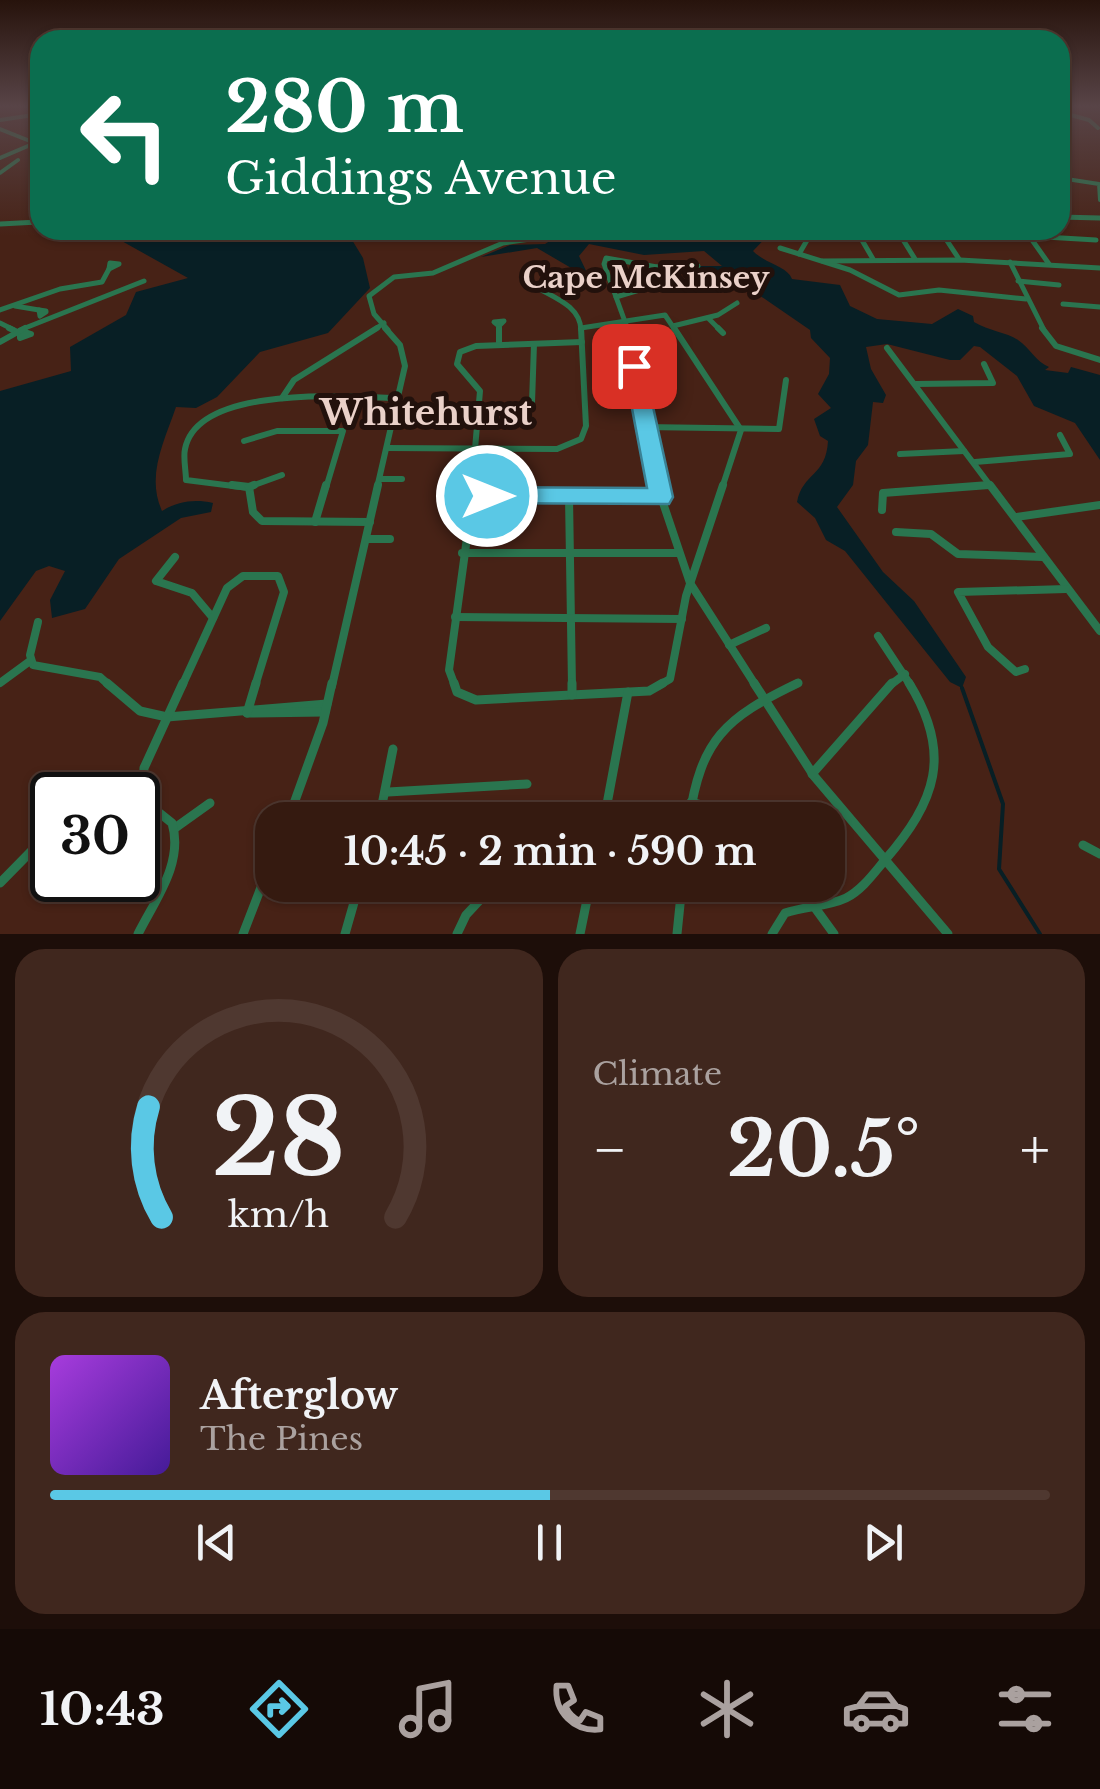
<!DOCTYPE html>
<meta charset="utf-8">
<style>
body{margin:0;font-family:"Libre Baskerville",serif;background:#40271e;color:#f1f3f6;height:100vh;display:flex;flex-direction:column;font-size:38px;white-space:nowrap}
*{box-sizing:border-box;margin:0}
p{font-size:32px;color:#aaa19f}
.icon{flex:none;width:55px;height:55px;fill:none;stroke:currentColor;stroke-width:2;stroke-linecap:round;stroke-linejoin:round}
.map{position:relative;height:934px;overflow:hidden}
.side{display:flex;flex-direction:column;gap:15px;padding:15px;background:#1d0e09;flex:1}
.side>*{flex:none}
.hud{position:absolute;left:30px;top:30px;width:1040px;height:210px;border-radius:30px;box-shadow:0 2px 8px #0004,0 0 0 2px #4f3830;background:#0b6e4f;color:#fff;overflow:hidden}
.speed{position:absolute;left:30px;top:772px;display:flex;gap:20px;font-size:50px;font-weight:700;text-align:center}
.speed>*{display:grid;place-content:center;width:130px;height:130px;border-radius:50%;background:#351a10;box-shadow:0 2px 8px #0004,0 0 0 2px #4f3830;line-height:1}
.speed .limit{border:5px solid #111;border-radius:15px;background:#fff;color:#111}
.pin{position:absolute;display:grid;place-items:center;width:85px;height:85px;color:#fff;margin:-42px;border-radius:20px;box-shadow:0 5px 15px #0006}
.me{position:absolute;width:110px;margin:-55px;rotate:90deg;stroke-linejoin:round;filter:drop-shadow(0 0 8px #0008)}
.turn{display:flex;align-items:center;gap:35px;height:210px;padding:0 30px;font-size:45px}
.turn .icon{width:130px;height:130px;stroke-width:2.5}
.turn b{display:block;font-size:70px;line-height:85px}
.big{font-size:75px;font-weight:800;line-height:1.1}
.side .card{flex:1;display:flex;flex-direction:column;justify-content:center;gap:15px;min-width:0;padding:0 35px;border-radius:30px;background:#40271e}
.side .dial{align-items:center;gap:0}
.dial svg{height:260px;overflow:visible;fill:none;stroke:#4f3830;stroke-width:7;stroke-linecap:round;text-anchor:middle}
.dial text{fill:#f1f3f6;stroke:none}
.song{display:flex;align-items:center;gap:30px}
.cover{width:120px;height:120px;border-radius:15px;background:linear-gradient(135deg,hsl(280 70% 55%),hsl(260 70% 35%))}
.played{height:10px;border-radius:5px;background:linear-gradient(90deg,#5ac8e5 50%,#4f3830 50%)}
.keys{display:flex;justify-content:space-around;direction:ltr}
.heat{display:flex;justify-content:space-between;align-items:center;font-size:55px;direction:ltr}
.side .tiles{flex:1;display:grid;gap:15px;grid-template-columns:1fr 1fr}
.card:last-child{grid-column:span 2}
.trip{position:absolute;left:255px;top:802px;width:590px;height:100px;border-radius:30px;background:#351a10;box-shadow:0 2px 8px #0004,0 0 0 2px #4f3830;font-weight:800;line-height:100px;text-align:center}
.tabs{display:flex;height:160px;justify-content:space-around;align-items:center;background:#150a06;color:#aaa19f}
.tabs .icon{width:70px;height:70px}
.tabs .on{color:#5ac8e5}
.tabs b{font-size:45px;color:#f1f3f6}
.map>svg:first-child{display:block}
</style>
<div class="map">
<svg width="1100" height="934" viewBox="0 0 1100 934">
<rect width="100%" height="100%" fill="#472216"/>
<g fill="#081f25">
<path d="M102,230H346L363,258L370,288L328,333L260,352L217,397L196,408L176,407C164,442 146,476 162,511C178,501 195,499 213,503L211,512L181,518L119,559L85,609L52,618L50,600L65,571L49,566L36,571L0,621V391L71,371L70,347L126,315L136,292L188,278Z"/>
<path d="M567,230H773L753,251C767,265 787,266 792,279L840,285L850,306L877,319L932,324L958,309L973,316L974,322C989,331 1006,332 1018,340C1030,348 1035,361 1049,367L1045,370L1068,373L1071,367L1100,375V460L1075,423L1034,406L1017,376L980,347L974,346L960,360H950L887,344L866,347L871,369L886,395L883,403L873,402L868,445L856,461L853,485L837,507L883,572L914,601L966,677L962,688L950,682L845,551L826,540L815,518L797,502C803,472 826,477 828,441L820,436L814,419L831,408L818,394L829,374L830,358L811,338L810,330L740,282L716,277L686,284L680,281L701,271L699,266H722L704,251L644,255L589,244L579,256L590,279L537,248L481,257L510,245L545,244Z"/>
</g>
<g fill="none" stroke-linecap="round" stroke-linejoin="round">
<path stroke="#081f25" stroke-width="4" d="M962,688L1003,804L999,869L1040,934"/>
<g stroke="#2a754f" stroke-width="4">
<path d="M24,106H29"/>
<path d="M1060,112L1089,120L1098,128"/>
<path d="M0,120L40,114"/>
<path d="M1060,122L1070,106"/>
<path d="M0,129L35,143L0,158"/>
<path d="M1060,138H1070"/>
<path d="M0,173L18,160"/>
<path d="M1060,178L1099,184L1100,200"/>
</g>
<g stroke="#2a754f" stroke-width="5">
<path d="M1060,217L1100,218"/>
<path d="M0,224L38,222"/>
<path d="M856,230L873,259"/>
<path d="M897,230L915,259"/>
<path d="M940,230L959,259"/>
<path d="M1025,230L1049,264"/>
<path d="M994,234L1096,240"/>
<path d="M780,248L850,270L899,295L939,290L1026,299"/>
<path d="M799,254L813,230"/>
<path d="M822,261L960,260L1100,268"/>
<path d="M1010,262L1044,330"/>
<path d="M110,263L119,264L109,269Z"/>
<path d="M1018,281L1059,285"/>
<path d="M544,289L536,287C555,298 580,306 581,330"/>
<path d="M616,297L646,288L657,267"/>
<path d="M1063,304L1100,307"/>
<path d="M15,306L39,310"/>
<path d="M0,310L60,289L102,282L109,269"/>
<path d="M39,310L46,311V312L40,316Z"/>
<path d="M708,318L720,330"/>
<path d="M504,321L499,326L494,322Z"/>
<path d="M0,323L14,330"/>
<path d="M499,326V330"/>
<path d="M673,326L718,315L737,303"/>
<path d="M581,328L665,315L675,330"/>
<path d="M20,330L144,281"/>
<path d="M374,330L384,323"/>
<path d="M388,330L374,314L369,296L394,277L433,273L503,243L544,237L557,230"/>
<path d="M628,330L604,264L606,258L657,267L698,266"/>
</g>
<g stroke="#2a754f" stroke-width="6">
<path d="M9,328L17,332"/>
<path d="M499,328V345"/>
<path d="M627,328L658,488"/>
<path d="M674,328L741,430L722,488"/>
<path d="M718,328L723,333"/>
<path d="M1042,328L1056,346L1100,360"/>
<path d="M25,332L31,334L20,338V335Z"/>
<path d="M0,342L25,328"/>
<path d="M887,348L992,488"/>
<path d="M916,384L993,383L984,364"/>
<path d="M282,398L294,380L377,328"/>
<path d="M532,403L534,344"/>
<path d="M458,424L477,423"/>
<path d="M644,427L779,429L786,380"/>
<path d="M244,441L277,431H343L326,488"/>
<path d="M387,448L557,449L581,439L586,426L581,328"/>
<path d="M475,449L480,391L457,364L460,352L476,346L582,342"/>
<path d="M900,454L964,451"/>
<path d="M975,462L1070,454L1060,435"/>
<path d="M380,479H402"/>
<path d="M249,487L282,475"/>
<path d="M249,488L186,480C186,471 183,458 185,449C198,384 349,397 398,398"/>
<path d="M377,488L405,366L400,345L385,328"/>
<path d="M948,488L990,485"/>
</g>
<g stroke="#2a754f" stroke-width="8">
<path d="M232,485L249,487L253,512L262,521L370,522"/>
<path d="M657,485L690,583L756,686"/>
<path d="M990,485L1100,631"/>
<path d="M249,487L254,485"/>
<path d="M569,497L572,686"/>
<path d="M882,510L883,493L989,485"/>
<path d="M1016,517L1100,505"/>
<path d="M315,522L326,485"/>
<path d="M896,532L931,534L958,554L1043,557"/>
<path d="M366,539H390"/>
<path d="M462,553H679"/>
<path d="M175,557L156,581L192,593L213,618"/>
<path d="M455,617L682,619"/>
<path d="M38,622L30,655L33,665L100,677L110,686"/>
<path d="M878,636L911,686"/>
<path d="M729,645L766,628"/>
<path d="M1025,669L1016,672L988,647L958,592L1066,589"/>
<path d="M0,683L30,661"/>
<path d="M182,686L227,588L243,576H278L284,592L255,686"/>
<path d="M332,686L378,485"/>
<path d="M455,686L449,670L472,501L487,496L661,497"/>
<path d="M658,686L670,679L686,596L723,485"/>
<path d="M792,686L798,683"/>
<path d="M889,686L905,674"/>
</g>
<g stroke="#2a754f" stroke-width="9">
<path d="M107,683L140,711L167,717L327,704"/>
<path d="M454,683L457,692L476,700L649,691L663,683"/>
<path d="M572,683V695"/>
<path d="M754,683L814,776L948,934"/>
<path d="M247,713L325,712"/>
<path d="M247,713L256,683"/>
<path d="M812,774L892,683"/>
<path d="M388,792L527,784"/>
<path d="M691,802L742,816"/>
<path d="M288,820L323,723L332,683"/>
<path d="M379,820L393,749"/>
<path d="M604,820L628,692"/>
<path d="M689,820C701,739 725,718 798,683"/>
<path d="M175,828L210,803"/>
<path d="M1083,845L1100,854"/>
<path d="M0,883L52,830"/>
<path d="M813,905L834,934"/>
<path d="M138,934C155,900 184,863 172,823L142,799L144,768L183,683"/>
<path d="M243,934L272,859"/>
<path d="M345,934L359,885"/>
<path d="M457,934L466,915L494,885"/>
<path d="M580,934L590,885"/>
<path d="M677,934L682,885"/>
<path d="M772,934L785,913C805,906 827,907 846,898C862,890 874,873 885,860C936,801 953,754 909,683"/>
</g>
</g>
<linearGradient id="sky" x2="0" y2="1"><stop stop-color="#27130c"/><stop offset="0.45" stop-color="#584447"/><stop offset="1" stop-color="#584447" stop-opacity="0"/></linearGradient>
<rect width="1100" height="236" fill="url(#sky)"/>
<path fill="#5ac8e5" stroke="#3a8295" stroke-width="2.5" d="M634,360L644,366L673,497L669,504L478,503V490L487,487L647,488L624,366Z"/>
<g text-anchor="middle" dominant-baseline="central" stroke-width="10" stroke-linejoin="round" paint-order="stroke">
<g font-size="30" font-weight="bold" fill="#ead1c9" stroke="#22110c">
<text x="646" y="277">Cape McKinsey</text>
</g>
<g font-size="35" font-weight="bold" fill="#ead1c9" stroke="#22110c">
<text x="426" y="412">Whitehurst</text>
</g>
</g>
</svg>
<div class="speed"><div class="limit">30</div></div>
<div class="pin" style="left:634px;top:366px;background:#d93025"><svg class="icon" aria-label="arrive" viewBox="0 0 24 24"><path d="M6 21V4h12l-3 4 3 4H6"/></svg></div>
<svg class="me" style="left:487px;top:496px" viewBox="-20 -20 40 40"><circle r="17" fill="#5ac8e5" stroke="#fff" stroke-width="3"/><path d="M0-11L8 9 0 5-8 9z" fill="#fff"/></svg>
<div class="trip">10:45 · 2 min · 590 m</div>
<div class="hud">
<div class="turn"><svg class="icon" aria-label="left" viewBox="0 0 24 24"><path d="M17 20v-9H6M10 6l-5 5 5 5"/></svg><div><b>280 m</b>Giddings Avenue</div></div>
</div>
</div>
<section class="side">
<div class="tiles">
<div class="card dial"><svg viewBox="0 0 100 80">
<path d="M14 69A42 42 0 1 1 86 69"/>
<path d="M14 69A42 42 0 0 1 10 35" stroke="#5ac8e5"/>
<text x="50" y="56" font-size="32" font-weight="700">28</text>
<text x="50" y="72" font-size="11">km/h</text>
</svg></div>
<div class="card"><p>Climate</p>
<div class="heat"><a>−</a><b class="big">20.5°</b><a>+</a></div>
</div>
<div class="card">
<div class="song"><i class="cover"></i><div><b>Afterglow</b><p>The Pines</p></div></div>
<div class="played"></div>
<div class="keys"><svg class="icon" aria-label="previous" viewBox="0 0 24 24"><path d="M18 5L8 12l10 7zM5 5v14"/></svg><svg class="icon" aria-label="pause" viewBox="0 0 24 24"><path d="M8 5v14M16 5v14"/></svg><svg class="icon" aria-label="next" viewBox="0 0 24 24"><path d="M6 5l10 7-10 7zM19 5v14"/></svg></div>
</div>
</div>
</section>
<nav class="tabs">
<b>10:43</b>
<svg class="icon on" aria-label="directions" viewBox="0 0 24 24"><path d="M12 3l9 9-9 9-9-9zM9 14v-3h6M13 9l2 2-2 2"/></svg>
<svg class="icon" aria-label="music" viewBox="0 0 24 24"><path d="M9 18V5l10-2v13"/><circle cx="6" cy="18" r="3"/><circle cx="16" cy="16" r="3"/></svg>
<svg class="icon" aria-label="phone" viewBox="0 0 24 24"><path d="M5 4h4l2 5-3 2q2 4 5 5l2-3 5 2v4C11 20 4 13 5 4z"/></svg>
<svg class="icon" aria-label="climate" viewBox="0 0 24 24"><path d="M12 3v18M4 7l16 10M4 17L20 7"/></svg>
<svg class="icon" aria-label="car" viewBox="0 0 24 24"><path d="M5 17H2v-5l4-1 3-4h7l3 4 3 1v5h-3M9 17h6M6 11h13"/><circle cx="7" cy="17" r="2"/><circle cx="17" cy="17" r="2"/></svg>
<svg class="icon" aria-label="filters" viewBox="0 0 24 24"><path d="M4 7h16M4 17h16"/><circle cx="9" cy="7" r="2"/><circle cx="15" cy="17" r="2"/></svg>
</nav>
